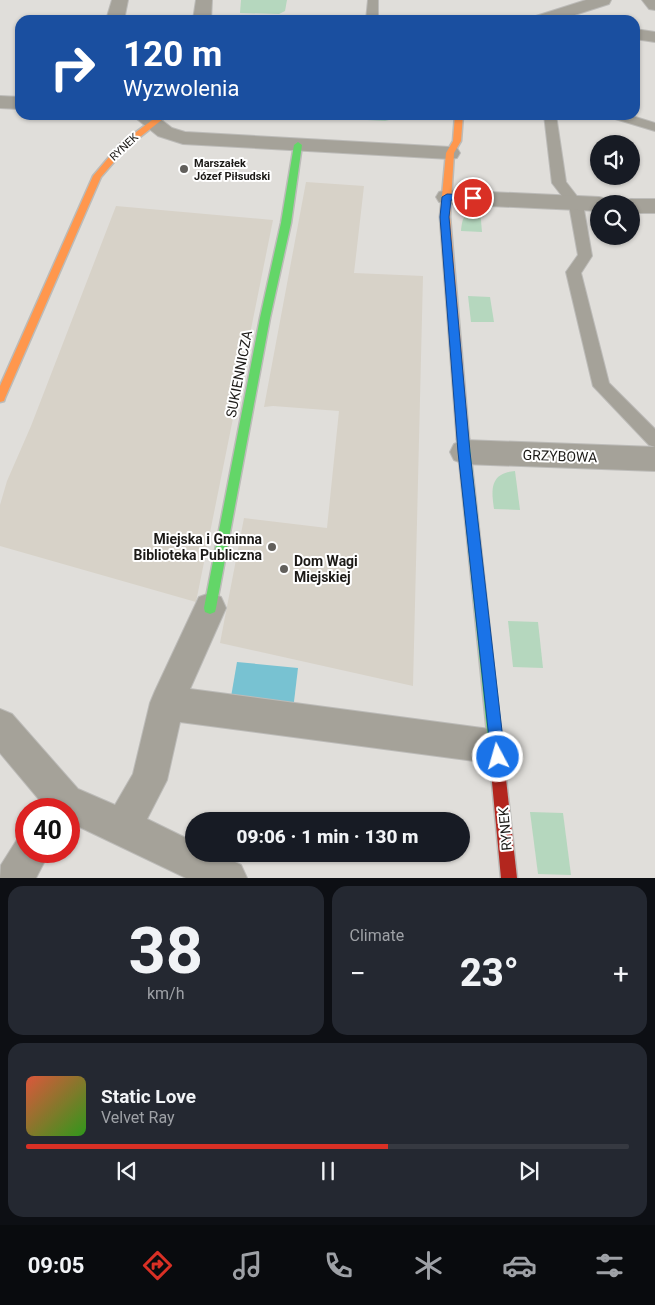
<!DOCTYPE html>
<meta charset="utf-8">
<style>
body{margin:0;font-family:Roboto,sans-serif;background:#242831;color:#f1f3f6;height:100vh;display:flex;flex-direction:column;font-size:19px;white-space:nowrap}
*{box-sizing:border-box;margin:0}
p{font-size:16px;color:#9ea1a6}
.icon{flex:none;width:28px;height:28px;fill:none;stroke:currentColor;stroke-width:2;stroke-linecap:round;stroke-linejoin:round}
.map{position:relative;height:878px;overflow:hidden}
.panel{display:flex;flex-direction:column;gap:8px;padding:8px;background:#0d0f14;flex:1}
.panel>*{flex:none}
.top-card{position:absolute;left:15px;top:15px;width:625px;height:105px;border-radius:15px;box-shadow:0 1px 4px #0004;background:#1a4fa0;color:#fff;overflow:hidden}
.fabs{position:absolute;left:590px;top:135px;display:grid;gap:10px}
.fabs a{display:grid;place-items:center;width:50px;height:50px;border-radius:50%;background:#171b24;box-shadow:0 1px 4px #0004;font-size:25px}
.speed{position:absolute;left:15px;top:798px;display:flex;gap:10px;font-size:25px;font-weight:700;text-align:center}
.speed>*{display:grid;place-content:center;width:65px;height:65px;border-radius:50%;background:#171b24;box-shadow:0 1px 4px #0004;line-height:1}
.speed .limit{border:8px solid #d22;background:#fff;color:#111}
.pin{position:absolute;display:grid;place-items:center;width:42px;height:42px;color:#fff;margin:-21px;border:2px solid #fff;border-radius:50%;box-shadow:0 1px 5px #0007}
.me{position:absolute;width:55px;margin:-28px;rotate:354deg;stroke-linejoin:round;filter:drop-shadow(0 0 4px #0008)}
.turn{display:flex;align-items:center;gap:18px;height:105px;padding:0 25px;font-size:22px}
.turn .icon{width:65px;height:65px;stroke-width:2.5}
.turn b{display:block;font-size:35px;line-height:42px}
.big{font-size:38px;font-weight:800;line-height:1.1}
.panel .tile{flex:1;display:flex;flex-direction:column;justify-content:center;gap:8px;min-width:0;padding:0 18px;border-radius:15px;background:#242831}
.panel .dial{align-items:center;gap:0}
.dial b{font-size:65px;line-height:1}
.song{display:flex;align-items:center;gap:15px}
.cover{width:60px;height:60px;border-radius:8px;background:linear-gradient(135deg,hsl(10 70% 55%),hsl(110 70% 35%))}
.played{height:5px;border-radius:2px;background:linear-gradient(90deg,#d93025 60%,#363941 60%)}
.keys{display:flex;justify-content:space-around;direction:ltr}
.heat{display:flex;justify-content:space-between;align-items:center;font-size:28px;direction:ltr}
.panel .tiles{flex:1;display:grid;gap:8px;grid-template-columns:1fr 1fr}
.tile:last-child{grid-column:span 2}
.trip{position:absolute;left:185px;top:812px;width:285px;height:50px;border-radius:25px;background:#171b24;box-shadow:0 1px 4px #0004;font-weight:800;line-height:50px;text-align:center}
.dock{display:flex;height:80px;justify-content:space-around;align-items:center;background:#090b0e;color:#9ea1a6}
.dock .icon{width:35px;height:35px}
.dock .active{color:#d93025}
.dock b{font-size:22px;color:#f1f3f6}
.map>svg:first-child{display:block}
</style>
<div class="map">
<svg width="655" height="878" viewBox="0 0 655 878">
<rect width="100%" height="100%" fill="#e0deda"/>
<g fill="#d7d2c8">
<path d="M306,182L364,186L354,273L423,276L413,686L220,643L244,518L327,528L339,411L273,406L264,407Z"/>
<path d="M116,206L273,220L196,602L0,546V505L7,481L31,426Z"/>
</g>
<g fill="#b5d7be">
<path d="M241,0H287L285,11L279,14L240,13Z"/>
<path d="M313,115H390L389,120L385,121L313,117Z"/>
<path d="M480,209L482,232L461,231C462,217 465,211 480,209Z"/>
<path d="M468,296L490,297L494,322H471Z"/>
<path d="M515,471L520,510L494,509C491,489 490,473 515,471Z"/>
<path d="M508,621L538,622L543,668L513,667Z"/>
<path d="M530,812L563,813L571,875L538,874Z"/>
</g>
<path fill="#78c2d2" d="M237,662L298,668L291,727L227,720Z"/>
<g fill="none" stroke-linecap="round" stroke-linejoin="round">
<g stroke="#bcbbb8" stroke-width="2">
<g id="lane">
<path d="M368,0H378V20H366Z"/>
<path d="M544,115H556L566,182L583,204L592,256L581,273L609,383L655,429V447L649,445L593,386L566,272L578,255L569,205L552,183Z"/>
<path d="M610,115H629L655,123V131L612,118Z"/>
</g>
</g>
<g stroke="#bcbbb8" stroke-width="2">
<g id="street">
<path d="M112,0H128L124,20H106Z"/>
<path d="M196,0H212L211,20H193Z"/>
<path d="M586,0H611L609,4L559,20H533L536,16Z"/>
<path d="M642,0H655V10L649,9Z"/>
<path d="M635,29L655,32V42L635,39Z"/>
<path d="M0,96L20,97V109L0,108Z"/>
<path d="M132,115H155L172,128L185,132L450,147L457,148L460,153L457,158L450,159L183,144L158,136Z"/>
<path d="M447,190L599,197L607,199L610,204H599V211L447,204L439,202L436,197L439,192Z"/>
<path d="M631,199H655V213H631V204H621L623,201Z"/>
<path d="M464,440L655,447V471L464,464L454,460L450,452L454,444Z"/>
<path d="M210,593L221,597L226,608L190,689L497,730L509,735L514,747L509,759L497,764L180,722L167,780L147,819L194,842V854H219L241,865L247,878H186L69,822V809H47L0,753V709L12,714L78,789L115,805L133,774L150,703L155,691L199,597Z"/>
<path d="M26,834V851H50L36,878H0L1,865L18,838Z"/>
</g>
</g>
<g stroke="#bcbbb8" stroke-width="3">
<g id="fast">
<path d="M298,142L302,145L291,223L270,318L216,608L215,612L210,614L205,612L204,608L260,318L281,223L294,145Z"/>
<path d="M463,434L467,436L469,439L504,761L502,766L497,768L492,766L490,761L457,439L459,436Z"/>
</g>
</g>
<g stroke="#bcbbb8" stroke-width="3">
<g id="slow">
<path d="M159,115H168L126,148L101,177L5,398L4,401L0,402V386L93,176L120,144Z"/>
<path d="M455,115H463L461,141L454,153L450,217L469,439L467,442H459L457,439L440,217L446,153L453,141Z"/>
</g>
</g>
<g stroke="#bcbbb8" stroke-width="3">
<path id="jam" d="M497,754L502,756L504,761L517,878H501L490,761L492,756Z"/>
</g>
<use href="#lane" fill="#a5a299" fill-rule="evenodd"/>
<use href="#street" fill="#a5a299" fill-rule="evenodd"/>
<use href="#fast" fill="#63d668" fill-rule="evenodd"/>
<use href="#slow" fill="#ff974d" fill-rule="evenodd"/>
<use href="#jam" fill="#b3261e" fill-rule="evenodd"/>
</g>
<path fill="#1a73e8" stroke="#114b97" d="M447,194L473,195L478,198L473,201L451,200L449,217L470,452L505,757L503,762L498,765L493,762L491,757L458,452L440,217L442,197Z"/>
<g fill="#615f5b" stroke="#fff" stroke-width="2">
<circle cx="184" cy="169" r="5"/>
<circle cx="272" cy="547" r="5"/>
<circle cx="284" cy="569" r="5"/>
</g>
<g text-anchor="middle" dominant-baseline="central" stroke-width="4" stroke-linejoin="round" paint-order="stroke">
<g font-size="11" fill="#1c1a17" stroke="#fff">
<text transform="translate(124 147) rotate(-43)">RYNEK</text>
</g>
<g font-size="11" font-weight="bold" fill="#1c1a17" stroke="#fff" text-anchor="start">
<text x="194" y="163">Marszałek<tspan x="194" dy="13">Józef Piłsudski</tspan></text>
</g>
<g font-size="14" fill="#1c1a17" stroke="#fff">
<text transform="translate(239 374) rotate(-79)">SUKIENNICZA</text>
<text transform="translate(560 456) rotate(2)">GRZYBOWA</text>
<text transform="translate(505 829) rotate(-95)">RYNEK</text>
</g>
<g font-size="14" font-weight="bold" fill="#1c1a17" stroke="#fff" text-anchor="end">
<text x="262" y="539">Miejska i Gminna<tspan x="262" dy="16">Biblioteka Publiczna</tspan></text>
<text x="294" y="561" text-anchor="start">Dom Wagi<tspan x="294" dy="16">Miejskiej</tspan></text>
</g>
</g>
</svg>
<div class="fabs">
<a><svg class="icon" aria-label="sound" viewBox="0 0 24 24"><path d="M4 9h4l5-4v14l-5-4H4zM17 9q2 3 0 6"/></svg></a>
<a><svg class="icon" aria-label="search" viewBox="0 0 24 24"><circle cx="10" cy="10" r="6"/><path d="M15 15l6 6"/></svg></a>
</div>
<div class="speed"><div class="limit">40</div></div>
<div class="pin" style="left:473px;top:198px;background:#d93025"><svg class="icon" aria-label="arrive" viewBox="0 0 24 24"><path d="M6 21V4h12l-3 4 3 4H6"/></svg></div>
<svg class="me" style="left:498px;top:757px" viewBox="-20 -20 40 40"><circle r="17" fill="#1a73e8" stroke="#fff" stroke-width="3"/><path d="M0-11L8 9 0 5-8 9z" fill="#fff"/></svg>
<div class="trip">09:06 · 1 min · 130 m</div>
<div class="top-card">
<div class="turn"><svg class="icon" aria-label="right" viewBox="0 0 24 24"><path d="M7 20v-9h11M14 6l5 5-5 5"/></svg><div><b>120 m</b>Wyzwolenia</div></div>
</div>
</div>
<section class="panel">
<div class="tiles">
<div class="tile dial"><b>38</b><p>km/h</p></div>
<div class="tile"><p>Climate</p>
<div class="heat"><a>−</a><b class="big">23°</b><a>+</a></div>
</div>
<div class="tile">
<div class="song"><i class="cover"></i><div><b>Static Love</b><p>Velvet Ray</p></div></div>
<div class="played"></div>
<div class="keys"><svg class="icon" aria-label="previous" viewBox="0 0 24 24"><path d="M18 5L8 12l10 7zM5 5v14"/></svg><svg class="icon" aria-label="pause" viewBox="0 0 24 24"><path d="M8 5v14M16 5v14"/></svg><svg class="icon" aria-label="next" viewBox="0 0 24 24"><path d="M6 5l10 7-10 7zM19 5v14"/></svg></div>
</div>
</div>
</section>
<nav class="dock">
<b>09:05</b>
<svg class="icon active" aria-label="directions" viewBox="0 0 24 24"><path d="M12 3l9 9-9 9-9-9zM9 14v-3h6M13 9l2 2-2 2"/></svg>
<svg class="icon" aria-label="music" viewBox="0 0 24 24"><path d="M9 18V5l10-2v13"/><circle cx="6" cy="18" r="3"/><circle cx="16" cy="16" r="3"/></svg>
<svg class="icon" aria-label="phone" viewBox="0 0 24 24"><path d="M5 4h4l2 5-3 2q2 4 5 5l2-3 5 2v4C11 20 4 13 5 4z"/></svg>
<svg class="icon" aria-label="climate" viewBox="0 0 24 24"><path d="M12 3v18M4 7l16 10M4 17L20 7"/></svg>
<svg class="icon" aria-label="car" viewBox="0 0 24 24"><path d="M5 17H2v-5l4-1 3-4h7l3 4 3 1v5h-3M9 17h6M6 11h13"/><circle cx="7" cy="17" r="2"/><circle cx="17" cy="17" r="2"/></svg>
<svg class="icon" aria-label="filters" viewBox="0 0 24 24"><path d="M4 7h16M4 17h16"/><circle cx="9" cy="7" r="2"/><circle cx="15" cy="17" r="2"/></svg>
</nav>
